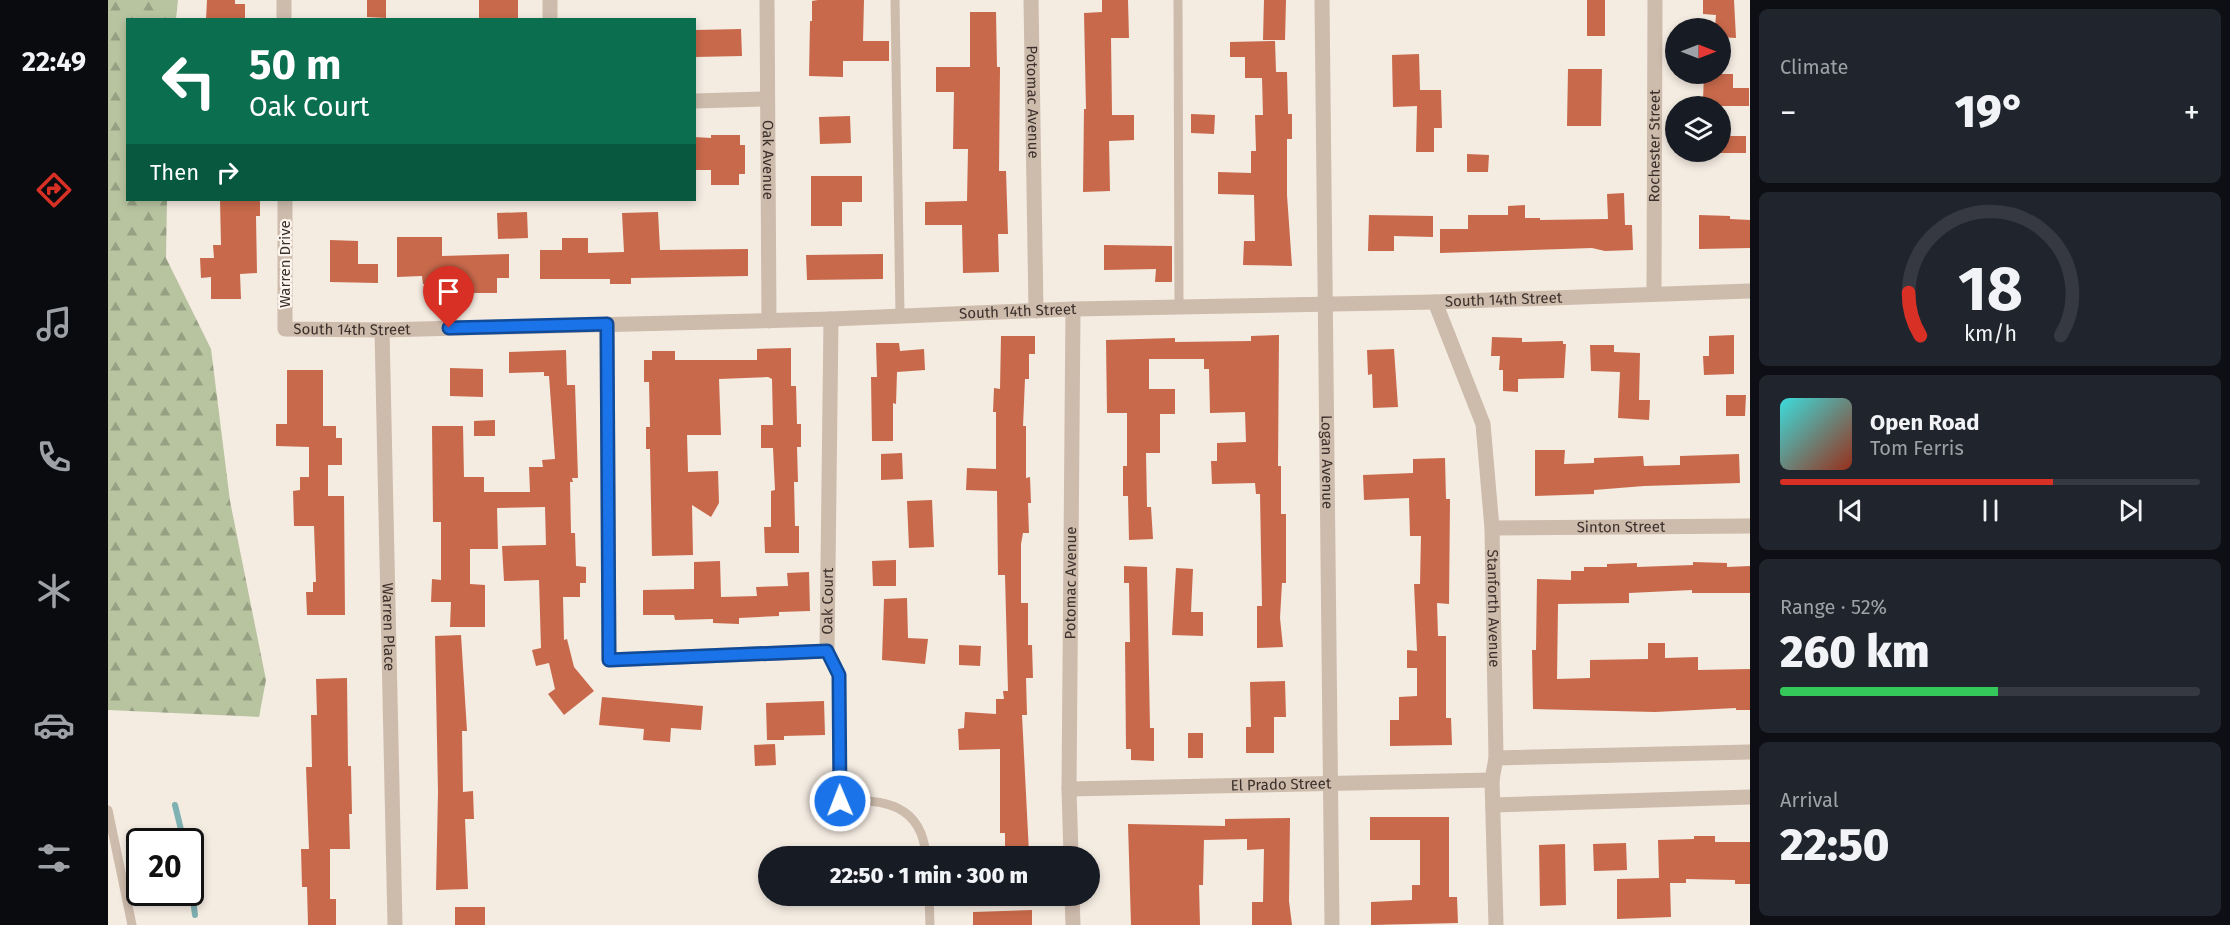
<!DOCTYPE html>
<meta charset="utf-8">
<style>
body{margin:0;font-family:"Fira Sans",sans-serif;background:#20242c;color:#f1f3f6;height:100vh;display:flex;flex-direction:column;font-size:22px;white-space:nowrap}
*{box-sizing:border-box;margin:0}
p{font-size:20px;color:#9ea1a6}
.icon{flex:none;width:33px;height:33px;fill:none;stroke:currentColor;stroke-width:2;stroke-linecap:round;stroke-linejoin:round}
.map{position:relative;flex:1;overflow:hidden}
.drawer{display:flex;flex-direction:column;gap:9px;padding:9px;background:#0d0f14;width:480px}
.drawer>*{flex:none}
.guide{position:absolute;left:18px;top:18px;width:570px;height:183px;border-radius:0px;box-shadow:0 3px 9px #0003;background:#0b6e4f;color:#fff;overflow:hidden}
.needle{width:39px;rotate:90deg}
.tools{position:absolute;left:1557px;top:18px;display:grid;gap:12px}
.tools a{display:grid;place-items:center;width:66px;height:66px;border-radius:50%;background:#171b24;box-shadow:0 3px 9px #0003;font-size:30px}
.speed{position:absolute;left:18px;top:828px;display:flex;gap:12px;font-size:30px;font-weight:700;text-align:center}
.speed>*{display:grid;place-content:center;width:78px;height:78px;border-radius:50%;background:#171b24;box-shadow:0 3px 9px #0003;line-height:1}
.speed .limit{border:3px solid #111;border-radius:9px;background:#fff;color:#111}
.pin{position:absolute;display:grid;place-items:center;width:51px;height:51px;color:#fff;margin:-62px -26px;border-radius:50% 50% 50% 0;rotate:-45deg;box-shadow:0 0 6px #0007}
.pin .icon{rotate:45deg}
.me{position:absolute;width:66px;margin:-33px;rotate:359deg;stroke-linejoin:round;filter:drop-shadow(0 0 4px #0008)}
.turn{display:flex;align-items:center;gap:21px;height:126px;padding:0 24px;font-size:27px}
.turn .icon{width:78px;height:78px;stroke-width:2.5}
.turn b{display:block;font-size:42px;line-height:51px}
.then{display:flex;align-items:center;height:57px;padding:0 24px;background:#0003;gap:12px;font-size:22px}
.big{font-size:45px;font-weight:800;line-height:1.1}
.drawer .tile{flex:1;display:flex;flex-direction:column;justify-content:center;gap:9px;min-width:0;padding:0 21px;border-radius:9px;background:#20242c}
.drawer .dial{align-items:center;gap:0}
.dial svg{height:156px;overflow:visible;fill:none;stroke:#363941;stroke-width:7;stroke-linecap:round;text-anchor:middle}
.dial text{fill:#f1f3f6;stroke:none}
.song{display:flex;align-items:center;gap:18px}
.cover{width:72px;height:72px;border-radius:9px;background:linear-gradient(135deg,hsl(180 70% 55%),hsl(10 70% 35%))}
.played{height:6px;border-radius:3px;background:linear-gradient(90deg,#d93025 65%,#363941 65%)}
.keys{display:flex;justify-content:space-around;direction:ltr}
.heat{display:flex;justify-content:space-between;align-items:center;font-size:33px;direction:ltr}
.charge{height:9px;border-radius:4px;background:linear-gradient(90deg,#34c759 52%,#363941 0)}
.trip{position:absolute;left:650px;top:846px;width:342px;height:60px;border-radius:30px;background:#171b24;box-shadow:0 3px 9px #0003;font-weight:800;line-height:60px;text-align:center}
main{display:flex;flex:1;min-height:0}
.tabs{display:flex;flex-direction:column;width:108px;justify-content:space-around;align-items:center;background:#090b0e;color:#9ea1a6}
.tabs .icon{width:42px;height:42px}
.tabs .on{color:#d93025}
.tabs b{font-size:27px;color:#f1f3f6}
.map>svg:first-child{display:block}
</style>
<main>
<nav class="tabs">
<b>22:49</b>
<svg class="icon on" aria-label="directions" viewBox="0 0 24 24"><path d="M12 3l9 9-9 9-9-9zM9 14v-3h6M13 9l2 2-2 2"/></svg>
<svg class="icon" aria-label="music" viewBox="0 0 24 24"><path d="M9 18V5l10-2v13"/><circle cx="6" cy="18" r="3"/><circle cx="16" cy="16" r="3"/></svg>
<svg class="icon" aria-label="phone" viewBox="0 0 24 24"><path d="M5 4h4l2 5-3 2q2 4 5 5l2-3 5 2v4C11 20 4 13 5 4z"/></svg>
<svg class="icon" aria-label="climate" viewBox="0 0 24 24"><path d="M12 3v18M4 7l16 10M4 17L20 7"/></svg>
<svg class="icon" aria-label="car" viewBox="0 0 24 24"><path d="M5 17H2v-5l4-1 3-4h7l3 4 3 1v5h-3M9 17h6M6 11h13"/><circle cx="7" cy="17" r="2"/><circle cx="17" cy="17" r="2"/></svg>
<svg class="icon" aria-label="filters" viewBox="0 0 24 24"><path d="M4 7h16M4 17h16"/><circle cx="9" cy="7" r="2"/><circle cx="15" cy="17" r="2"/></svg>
</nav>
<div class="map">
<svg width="1642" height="925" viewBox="0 0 1642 925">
<defs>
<pattern id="forest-firs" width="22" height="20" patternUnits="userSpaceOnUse" patternTransform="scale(1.5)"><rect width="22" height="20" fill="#b8c4a0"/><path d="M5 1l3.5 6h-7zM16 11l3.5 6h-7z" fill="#97a083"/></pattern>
</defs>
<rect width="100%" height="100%" fill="#f4ebe1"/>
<path fill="url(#forest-firs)" d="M0,0H70L68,19L20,20V200H59L58,258L103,349L122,501L158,680L151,717L0,710Z"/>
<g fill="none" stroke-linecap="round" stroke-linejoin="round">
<g stroke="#7fb0b2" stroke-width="6">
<path d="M67,805L76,842"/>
<path d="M82,876L87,915"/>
</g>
</g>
<g fill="#c8694b">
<path d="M99,0H127V4H137V20H98Z"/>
<path d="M259,0H278V18L259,17Z"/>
<rect x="371" y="0" width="39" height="20"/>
<path d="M710,0H756L755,41H781V61H735V77L701,76L702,21H704V1Z"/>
<path d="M994,0H1020L1021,38H1003L1004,115H1026V140L1001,141L1002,191L975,192L976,109H978L976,13L994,12Z"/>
<path d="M1156,0H1178L1177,40H1155Z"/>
<rect x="1479" y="0" width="18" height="36"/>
<path d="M1595,0H1626L1628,38L1612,37V28H1607L1608,15L1595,14Z"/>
<path d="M862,12H888L889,67H892L891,171H898L900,234H890L891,272L855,273L854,225H817V202L859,201L860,149H845L846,92H828V67H862Z"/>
<path d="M633,29L634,56L587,57V30Z"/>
<path d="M1167,41L1168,72H1179L1180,114H1184V139H1179V195L1184,266L1135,265L1136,241H1147L1146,195L1110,194V172L1143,173V151H1148L1147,115H1155L1154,78H1137V57H1122V42Z"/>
<path d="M1311,54L1312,90H1333L1334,128H1326V152H1308L1309,106L1285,107L1284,55Z"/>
<path d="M1460,69H1494L1493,126H1459Z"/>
<path d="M1596,74H1625V88H1641V106H1603V101L1595,100Z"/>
<path d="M1083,114L1107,115L1106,134L1083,133Z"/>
<path d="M742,116L743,143L712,144L711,117Z"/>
<path d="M603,135H632V145H637V174H631V185H603V170H586V137L603,138Z"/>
<rect x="1612" y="136" width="26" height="17"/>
<path d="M1359,154L1381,155L1380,172H1359Z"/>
<path d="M703,176H754V202H734V226H703Z"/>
<path d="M1516,193L1517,225H1524L1525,250L1497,251L1484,248L1332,253V229H1360V215H1400V206L1417,205V218H1432V220L1500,219L1499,194Z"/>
<path d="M112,200H152V216H148L149,273L132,274L133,299H103V277L93,278L92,258H106L105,245H113Z"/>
<path d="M419,212L420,238L390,239L389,213Z"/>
<path d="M550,212L552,250L640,249V276L523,278V284H502V279H432V250H454V238H480V253L516,252L514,213Z"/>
<path d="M1261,215L1325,216V237L1286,236V251H1260Z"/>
<path d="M1591,215L1622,216V219L1642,220V248L1591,249Z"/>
<path d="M289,237H334V256L401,254V278H389V293H357L358,283L315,284L314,276L289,277Z"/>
<path d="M222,240L250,241V264H270V283L222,282Z"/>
<path d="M996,245L1064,246V282H1047L1048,269L996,270Z"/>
<path d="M775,254V279L699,280L698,255Z"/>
<path d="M1171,335L1170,466H1173V514H1178V583H1174L1172,618L1175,647L1149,648V606H1154L1152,494H1148L1147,483L1104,484L1103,461H1109V443L1138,442L1137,412L1102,413L1101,369H1096V359H1041V389H1067V414H1052V453H1038L1039,507H1043L1045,539L1021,540L1020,496H1015V466H1019V413H999L998,340L1067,338V342L1143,341V336Z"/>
<path d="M1626,335V374L1596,375L1595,356H1601V336Z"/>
<path d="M893,336H927V354H921V379H917L915,426H918V478L922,477L923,503H920L921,533H915L913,544V603H920V645H924L925,678H918L919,715H914L921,853H897V833H892V749L851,750L850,729L856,728L857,712L888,714V699H896L895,691H900L897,575H890L889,491L858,490L859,468L888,469V412H885L886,388L892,389Z"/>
<path d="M1384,337L1414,338V342L1455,341V344H1458L1456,378L1410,379V392L1395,391V370H1391L1392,356H1383Z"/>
<path d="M768,343H791L792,351L816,349L817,370L789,372L788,404L785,403V441H764L763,377H769Z"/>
<path d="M1482,345H1506V352L1532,353L1531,400H1542L1541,420L1510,418L1512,372L1483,371Z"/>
<path d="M683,348V386H688L689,424H693V447H689L690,482H686L687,526H691V553H657L656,527H663V491L667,490L665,448H653V425H665L664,379L660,377L611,379L613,435H579L580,472L610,471L611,503L603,517L584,505L585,555L544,556L542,449H538V427H542L541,382H536V360H544V351H567V360H649V349Z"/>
<path d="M1286,349L1290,407L1265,408L1264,374L1260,375L1259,350Z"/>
<path d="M458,350L459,385H467L470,478H464L465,482H462L463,533H467L468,566L478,567V583H472V597H455L456,640L459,639L466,667L486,691L456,715L440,694L447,689L441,663L428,666L424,650L433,648L431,580L396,581L394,546L438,545L437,507L389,508L390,549H362V584L377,585V627H342L343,602H323L324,579L333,580V522H325L324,426H355L356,477H376V492H422L421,467H435L434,460L447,459L441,376H436V372L401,373V352Z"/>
<path d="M342,368L375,369V397L342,396Z"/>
<path d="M179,370H215V426H228V438H234V465H220V496H236L237,615H199L198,592H205V582H208L206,526H186L185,491L192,490V477H201V447L168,446V424H179Z"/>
<path d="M1618,395H1638L1637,416H1618Z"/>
<path d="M387,420V436H366V421Z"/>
<path d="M1427,450H1457L1456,464L1486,463V458L1535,456L1536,466L1572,465V456L1631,454L1632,483L1536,486L1486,490V494L1427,496Z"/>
<path d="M794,453L795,479L773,480V454Z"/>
<path d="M1337,458L1338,499H1342L1341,604L1329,603L1330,636H1338V718H1343L1344,745L1282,746V720H1291V697L1309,696V668H1299V650L1309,651L1306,584H1312L1313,536H1302L1301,498L1256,500L1255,475L1305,473V459Z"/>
<path d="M824,500L826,547L801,548L799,501Z"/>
<path d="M788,560V586H765L764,561Z"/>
<path d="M612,561L613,597L649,596L648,587L680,586L679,573L701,572L702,611L671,612V616L631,618V624L605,623V619L567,620L566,615H535V590L586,589V562Z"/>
<path d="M1585,562L1619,563V567L1642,566V593H1584V590L1521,593V603L1450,604L1449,679L1482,678V660L1540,659V643H1557V658L1590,657V670L1642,669V710H1628V708L1547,712L1425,709L1424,650H1428L1429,579L1463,580V571H1476V567H1499V564L1529,563V567L1585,565Z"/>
<path d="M1016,566L1039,567L1042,728H1046V761L1023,760V749H1018L1017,642H1022L1021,583H1016Z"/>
<path d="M1068,568L1085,569L1083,612H1095V636L1064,635Z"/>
<path d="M799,598L800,638L820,639L817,664L774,660L776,599Z"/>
<path d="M353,635L359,731H354L355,792L365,791L366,819H357L360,889L328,890L330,792L327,636Z"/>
<path d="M851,645L873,646L872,666L851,665Z"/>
<path d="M239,678L240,766H243L244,814H241L242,849H222V899H228V925H200L199,887H194L193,849H201L198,767H204L203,715H209L208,679Z"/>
<path d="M1177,681L1178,717H1166V753H1138V727H1143L1142,682Z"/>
<path d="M494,697L595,706L593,730L563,728L562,742L535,740L536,729L491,725Z"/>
<path d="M716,701L717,735L676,736V740H659L658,703Z"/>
<rect x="1080" y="733" width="15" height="25"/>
<path d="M667,744L668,765L647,766L646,745Z"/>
<path d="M1262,817H1341V897H1349L1350,923L1263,925V902L1304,900V885H1312V840H1262Z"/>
<path d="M1182,818L1181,901L1184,925H1144V902H1155L1156,849L1139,850V839L1096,840L1095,885H1091L1092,925H1023L1020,824L1117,826V819Z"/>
<path d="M1586,836H1607V842H1642V884H1627V880L1578,879V883H1562L1563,917L1509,919V879L1551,878L1550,840L1586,839Z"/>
<path d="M1518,843L1519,870L1486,871L1485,844Z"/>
<path d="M1457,844L1458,905L1432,906L1431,845Z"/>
<rect x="347" y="907" width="30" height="18"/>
<path d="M924,910V925H865V912Z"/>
</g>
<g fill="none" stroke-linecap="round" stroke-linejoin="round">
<g stroke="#cdbbac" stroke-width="9">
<path d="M787,0L792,315"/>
<path d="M1070,0L1071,308"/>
<path d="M719,651L731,675L732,801C776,798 814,805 818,856"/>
<path d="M0,810L24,925"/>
<path d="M821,896L822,925"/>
</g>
<g stroke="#cdbbac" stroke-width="15">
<path d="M176,0V20"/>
<path id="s1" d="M659,0L661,321"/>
<path id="s2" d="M923,0L928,311"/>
<path id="s3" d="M1214,0L1224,925"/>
<path d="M442,20V0"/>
<path d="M586,101L657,99"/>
<path id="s4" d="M177,200V329L274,330L723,319L965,309L1327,302L1642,291"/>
<path id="s5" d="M1546,293L1547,0"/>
<path id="s6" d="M1327,302L1375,424L1384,528L1388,758L1384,780L1388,925"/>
<path id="s7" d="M499,324L501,660L719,651L723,319"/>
<path id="s8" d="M274,330L287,925"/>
<path id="s9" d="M1384,528L1642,526"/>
<path d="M1388,758L1642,752"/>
<path id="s10" d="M961,789L1384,780"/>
<path d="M1385,805L1642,797"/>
<path id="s11" d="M963,856L961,789L965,309"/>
<path d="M964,896L965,925"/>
</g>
</g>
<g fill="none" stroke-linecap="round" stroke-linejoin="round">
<g stroke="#114b97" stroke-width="15">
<path id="route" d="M341,328L499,324L501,660L719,651L731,675L732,801"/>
</g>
<use href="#route" stroke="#1a73e8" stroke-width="10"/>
</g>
<g text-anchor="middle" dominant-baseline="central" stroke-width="4.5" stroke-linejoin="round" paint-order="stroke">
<g font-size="15" fill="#3b302b" stroke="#fbf5ee">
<text stroke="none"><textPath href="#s2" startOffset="102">Potomac Avenue</textPath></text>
<text stroke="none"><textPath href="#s5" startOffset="147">Rochester Street</textPath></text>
<text stroke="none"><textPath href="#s1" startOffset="160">Oak Avenue</textPath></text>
<text transform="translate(177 264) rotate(-90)">Warren Drive</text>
<text stroke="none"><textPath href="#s4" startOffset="1348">South 14th Street</textPath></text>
<text stroke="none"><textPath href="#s4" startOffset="862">South 14th Street</textPath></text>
<text stroke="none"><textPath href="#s4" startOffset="196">South 14th Street</textPath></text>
<text stroke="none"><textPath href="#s3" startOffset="462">Logan Avenue</textPath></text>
<text stroke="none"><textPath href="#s9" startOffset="129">Sinton Street</textPath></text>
<text stroke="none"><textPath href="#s11" startOffset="273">Potomac Avenue</textPath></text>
<text stroke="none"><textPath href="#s7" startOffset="604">Oak Court</textPath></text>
<text stroke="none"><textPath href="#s6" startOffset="316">Stanforth Avenue</textPath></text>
<text stroke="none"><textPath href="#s8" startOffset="297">Warren Place</textPath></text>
<text stroke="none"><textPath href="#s10" startOffset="212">El Prado Street</textPath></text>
</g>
</g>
</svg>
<div class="tools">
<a><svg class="needle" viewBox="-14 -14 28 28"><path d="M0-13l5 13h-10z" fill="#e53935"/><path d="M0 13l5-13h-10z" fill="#9ea1a6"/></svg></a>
<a><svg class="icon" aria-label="layers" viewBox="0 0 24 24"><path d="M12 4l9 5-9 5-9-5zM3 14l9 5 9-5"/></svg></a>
</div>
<div class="speed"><div class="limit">20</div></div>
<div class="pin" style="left:341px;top:328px;background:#d93025"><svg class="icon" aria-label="arrive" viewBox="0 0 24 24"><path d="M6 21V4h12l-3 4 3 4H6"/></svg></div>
<svg class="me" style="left:732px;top:801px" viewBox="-20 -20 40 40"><circle r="17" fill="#1a73e8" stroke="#fff" stroke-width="3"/><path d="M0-11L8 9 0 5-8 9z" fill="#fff"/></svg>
<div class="trip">22:50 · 1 min · 300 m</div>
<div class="guide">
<div class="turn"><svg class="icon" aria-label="left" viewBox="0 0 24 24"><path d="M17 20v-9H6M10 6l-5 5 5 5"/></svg><div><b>50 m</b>Oak Court</div></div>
<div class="then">Then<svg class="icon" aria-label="right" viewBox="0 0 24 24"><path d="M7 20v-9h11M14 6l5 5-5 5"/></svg></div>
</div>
</div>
<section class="drawer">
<div class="tile"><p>Climate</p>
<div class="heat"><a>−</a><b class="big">19°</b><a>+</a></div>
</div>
<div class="tile dial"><svg viewBox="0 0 100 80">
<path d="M14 69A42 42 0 1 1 86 69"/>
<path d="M14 69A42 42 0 0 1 8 47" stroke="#d93025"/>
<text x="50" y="56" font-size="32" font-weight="700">18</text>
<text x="50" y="72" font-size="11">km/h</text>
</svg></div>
<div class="tile">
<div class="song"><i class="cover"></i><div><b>Open Road</b><p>Tom Ferris</p></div></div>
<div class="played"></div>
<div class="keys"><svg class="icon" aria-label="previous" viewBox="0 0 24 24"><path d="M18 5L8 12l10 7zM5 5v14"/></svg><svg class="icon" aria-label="pause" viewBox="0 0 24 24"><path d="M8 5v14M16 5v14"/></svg><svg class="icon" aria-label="next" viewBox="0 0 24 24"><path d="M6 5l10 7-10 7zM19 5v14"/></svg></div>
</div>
<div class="tile"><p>Range · 52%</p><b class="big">260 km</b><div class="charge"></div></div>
<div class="tile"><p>Arrival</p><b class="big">22:50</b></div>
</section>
</main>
